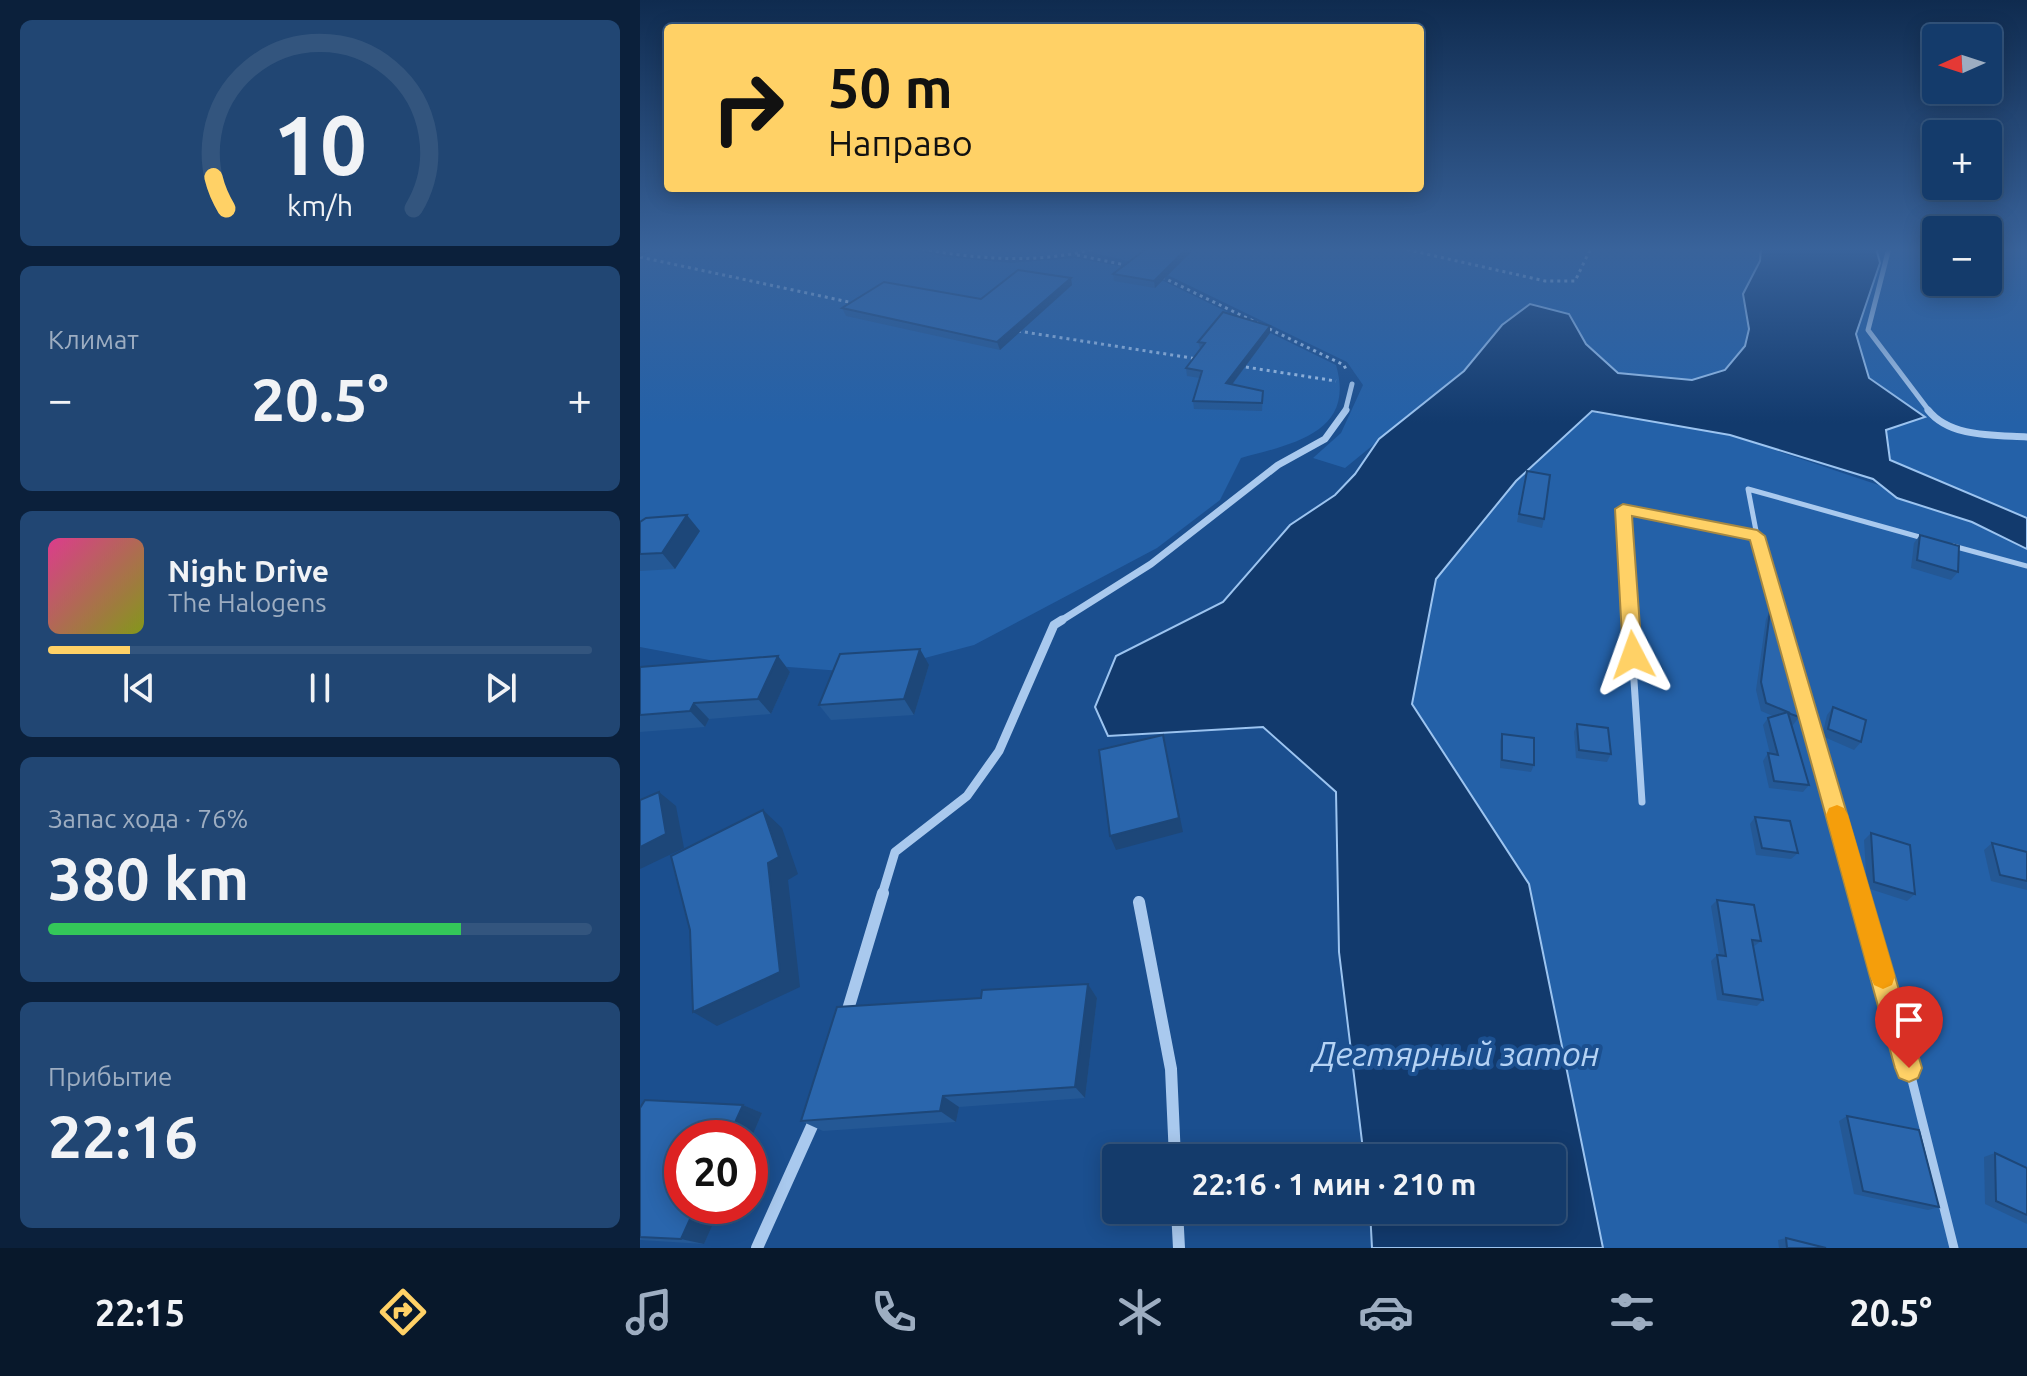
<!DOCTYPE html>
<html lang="ru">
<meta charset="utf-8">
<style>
body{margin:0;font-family:Ubuntu,sans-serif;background:#214673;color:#f1f3f6;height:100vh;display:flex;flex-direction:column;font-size:30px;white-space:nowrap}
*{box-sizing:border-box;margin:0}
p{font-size:26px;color:#9dadc1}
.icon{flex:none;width:44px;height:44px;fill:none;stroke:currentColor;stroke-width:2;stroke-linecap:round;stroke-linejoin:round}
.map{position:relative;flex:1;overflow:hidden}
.sheet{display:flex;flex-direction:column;gap:20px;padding:20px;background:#0b203b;width:640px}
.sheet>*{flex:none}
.hud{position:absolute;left:24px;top:24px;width:760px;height:168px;border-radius:8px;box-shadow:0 4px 20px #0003,0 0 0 2px #33557e;background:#ffd166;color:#111;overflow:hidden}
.needle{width:52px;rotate:267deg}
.fabs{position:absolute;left:1282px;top:24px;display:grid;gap:16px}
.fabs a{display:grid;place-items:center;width:80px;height:80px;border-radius:8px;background:#143b6b;box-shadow:0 4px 20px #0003,0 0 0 2px #33557e;font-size:40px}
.speed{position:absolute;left:24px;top:1120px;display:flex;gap:16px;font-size:40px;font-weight:700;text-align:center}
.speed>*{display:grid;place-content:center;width:104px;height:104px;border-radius:50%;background:#143b6b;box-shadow:0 4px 20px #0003,0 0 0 2px #33557e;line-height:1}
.speed .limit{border:12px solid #d22;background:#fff;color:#111}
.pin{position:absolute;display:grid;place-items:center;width:68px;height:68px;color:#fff;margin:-82px -34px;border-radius:50% 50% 50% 0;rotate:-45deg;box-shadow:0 0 8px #0007}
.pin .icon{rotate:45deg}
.me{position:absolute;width:88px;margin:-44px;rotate:356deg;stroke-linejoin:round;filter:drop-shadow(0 0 6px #0008)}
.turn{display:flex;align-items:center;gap:28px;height:168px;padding:0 32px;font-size:36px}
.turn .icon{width:104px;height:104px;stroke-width:2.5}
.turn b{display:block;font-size:56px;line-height:68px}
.big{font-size:60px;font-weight:700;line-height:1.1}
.sheet .tile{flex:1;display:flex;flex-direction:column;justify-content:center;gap:12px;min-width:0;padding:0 28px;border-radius:12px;background:#214673}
.sheet .dial{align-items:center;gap:0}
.dial svg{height:208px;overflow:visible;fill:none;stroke:#33557e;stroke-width:7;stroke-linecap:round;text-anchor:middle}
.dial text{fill:#f1f3f6;stroke:none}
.song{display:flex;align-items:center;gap:24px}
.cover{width:96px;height:96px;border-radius:12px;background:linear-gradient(135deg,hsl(330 70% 55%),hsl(70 70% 35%))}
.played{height:8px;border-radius:4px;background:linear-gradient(90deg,#ffd166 15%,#33557e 15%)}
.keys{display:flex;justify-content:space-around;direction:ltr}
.heat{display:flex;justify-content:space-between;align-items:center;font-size:44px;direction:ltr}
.charge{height:12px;border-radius:6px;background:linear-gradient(90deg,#34c759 76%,#33557e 0)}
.trip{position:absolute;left:462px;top:1144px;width:464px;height:80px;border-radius:8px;background:#143b6b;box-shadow:0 4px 20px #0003,0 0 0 2px #33557e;font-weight:700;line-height:80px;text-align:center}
.tabs{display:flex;height:128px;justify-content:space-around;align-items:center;background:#08182b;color:#9dadc1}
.tabs .icon{width:56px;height:56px}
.tabs .current{color:#ffd166}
.tabs b{font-size:36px;color:#f1f3f6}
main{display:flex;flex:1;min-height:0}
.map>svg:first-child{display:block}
</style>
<main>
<section class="sheet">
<div class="tile dial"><svg viewBox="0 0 100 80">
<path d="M14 69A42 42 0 1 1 86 69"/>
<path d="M14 69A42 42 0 0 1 9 57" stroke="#ffd166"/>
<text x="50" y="56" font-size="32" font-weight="700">10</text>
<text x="50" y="72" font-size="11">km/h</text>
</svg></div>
<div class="tile"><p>Климат</p>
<div class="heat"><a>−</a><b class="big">20.5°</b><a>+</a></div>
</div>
<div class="tile">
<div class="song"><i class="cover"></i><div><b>Night Drive</b><p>The Halogens</p></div></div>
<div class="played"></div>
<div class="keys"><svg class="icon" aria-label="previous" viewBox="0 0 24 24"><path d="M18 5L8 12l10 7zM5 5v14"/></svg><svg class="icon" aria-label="pause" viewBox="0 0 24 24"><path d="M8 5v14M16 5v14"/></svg><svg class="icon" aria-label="next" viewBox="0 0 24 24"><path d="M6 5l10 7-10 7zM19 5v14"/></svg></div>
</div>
<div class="tile"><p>Запас хода · 76%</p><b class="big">380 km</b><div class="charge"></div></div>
<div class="tile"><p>Прибытие</p><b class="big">22:16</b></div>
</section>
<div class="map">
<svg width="1387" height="1248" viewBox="0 0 1387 1248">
<rect width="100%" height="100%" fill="#1b4f8f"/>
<g fill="#2461a8">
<path d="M0,248H261L308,257L371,263L435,258L501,270L696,365C716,433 652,444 601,458L580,500L517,548L334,645L228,673L80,662L0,647Z"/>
<path d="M291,248H444C397,265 339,257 291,248Z"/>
<path d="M468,248H1121L1120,261L1103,294L1109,329L1105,346L1085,370L1052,380L978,373L946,344L929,314L862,325L824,371L705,468L673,458L701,433L723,385L707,362L509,266L454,253Z"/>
<path d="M1236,248H1296V282H1348V248H1387V518L1250,460L1246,430L1285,417L1229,378L1216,334L1240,263Z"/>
<path d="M952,411L1090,435L1387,535V1248H963L889,884L772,704L795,579L876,481Z"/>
</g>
<path fill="#123a6d" stroke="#9cc4f0" stroke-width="2" d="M1121,248H1236L1240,263L1216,334L1229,378L1285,417L1246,430L1250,460L1387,518V549L1332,522L1257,498L1233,479L1090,435L952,411L876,481L796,579L772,704L889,884L963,1248H732L730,1210H912V1158H724L699,952L696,792L623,727L468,736L455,707L476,656L583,602L650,525L695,495L715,474L739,439L824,371L862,325L890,304L929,314L946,344L978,373L1052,380L1085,370L1105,346L1109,329L1103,294L1120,261Z"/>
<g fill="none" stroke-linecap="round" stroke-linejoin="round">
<g stroke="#a9c9ee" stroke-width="3" stroke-dasharray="3 4" stroke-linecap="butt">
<path d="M275,248C337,259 396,265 457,248"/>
<path d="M760,248L905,281H935L951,248"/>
<path d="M437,255L490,266"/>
<path d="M0,257L218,304"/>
<path d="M522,277L704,365L707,372"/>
<path d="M378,331L558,359"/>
<path d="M599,366L696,381"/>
</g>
<g stroke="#a9c9ee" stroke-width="5">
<path d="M1313,546L1387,566"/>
<path d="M990,622L983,509L1117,536"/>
<path d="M1142,622L1117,536L1108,489L1283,538"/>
</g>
<g stroke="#a9c9ee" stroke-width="7">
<path d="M990,620L1002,802"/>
<path d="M1141,620L1220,895"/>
</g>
<path stroke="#a9c9ee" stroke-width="9" d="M1219,893L1269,1068L1314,1248"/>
<g stroke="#a9c9ee" stroke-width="5">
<path d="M1249,248L1228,330L1290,412"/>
<path d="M705,412L712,384"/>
</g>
<g stroke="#a9c9ee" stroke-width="7">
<path d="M1288,410C1310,438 1355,435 1387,437"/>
<path d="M419,622L511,564L638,465L685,439L706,410"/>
</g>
<path stroke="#a9c9ee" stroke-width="9" d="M242,895L255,852L327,796L359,751L414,625L422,620"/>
<g stroke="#a9c9ee" stroke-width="12">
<path d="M499,902L531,1069L535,1158"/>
<path d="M206,1016L243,893"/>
<path d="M537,1210L539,1248"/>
<path d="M117,1248L176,1117"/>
</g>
</g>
<g fill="#245895">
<path d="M507,248H551V252L515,288L474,281L473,274Z"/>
<path d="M431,278L432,285L360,350L206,316L202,308L341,299Z"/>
<path d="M630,326V333L592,385L623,391L622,411L554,409L553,401L560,378L547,376L546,368L560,349L558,342Z"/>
<path d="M887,471L904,519L902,528L877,522Z"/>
<path d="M0,522L60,531L35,569L0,571Z"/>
<path d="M1280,535L1318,572L1311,580L1271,568L1274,543Z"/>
<path d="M1130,611L1159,717L1153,725L1151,724L1169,785L1163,792L1129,788L1123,761L1128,753L1130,754L1123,725L1128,718L1133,716L1121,711L1116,690L1126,619Z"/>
<path d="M138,656L150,672L131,714L69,719L65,727L0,732V667Z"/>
<path d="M289,665L274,715L191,720L179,705Z"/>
<path d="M1193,707L1221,742L1214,750L1182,736L1187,715Z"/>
<path d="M937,724L971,754L967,762L936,758L934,732Z"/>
<path d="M862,734L894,765L891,772L860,768V741Z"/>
<path d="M1115,817L1158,853L1151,859L1116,855L1110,824Z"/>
<path d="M1231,833L1275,894L1267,901L1227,888L1224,840Z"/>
<path d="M1352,843L1387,852V890L1351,881L1344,850Z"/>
<path d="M1077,900L1121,941L1113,947L1123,1000L1117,1006L1077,1000L1071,961L1077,955H1079L1071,906Z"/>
<path d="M448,984L457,998L445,1098L319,1107L316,1122L183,1131L161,1121L341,998Z"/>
<path d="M103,1105L122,1113L110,1141V1138L42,1206H81L64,1244L0,1240V1108Z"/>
<path d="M1207,1116L1299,1207L1288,1210L1214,1194L1199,1121Z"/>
<path d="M1355,1153L1387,1168V1224L1345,1204L1344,1157Z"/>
<path d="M1146,1238L1186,1248H1139L1138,1240Z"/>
</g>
<g fill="#1d4779">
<path d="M0,248H17L0,257Z"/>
<path d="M547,248H551V252L515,288L514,281Z"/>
<path d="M431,278L432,285L360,350L357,342Z"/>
<path d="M630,326V333L587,391L586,383Z"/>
<path d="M47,515L60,531L35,569L22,553Z"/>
<path d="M280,649L289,665L274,715L264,699Z"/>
<path d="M138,656L150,672L131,714L118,699Z"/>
<path d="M54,703L69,719L65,727L50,711Z"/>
<path d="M523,735L543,832L476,850L470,836Z"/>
<path d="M19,792L36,806L44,848L0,869V847Z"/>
<path d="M123,810L142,828L158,874L148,880L160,987L77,1026L53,1012Z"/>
<path d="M448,984L457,998L445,1098L435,1087Z"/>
<path d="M303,1096L319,1107L316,1122L300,1111Z"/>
<path d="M103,1105L122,1113L110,1141V1138H88Z"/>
<path d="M56,1206H81L64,1244L41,1239Z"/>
</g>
<g fill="#2a66ad" stroke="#1d4779" stroke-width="2">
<path d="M507,248H547L514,281L473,274Z"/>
<path d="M378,270L431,278L357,342L202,308L244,282L341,299Z"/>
<path d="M583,312L630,326L586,383L623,391L622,403L553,401L562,371L546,368L565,343L558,342Z"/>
<path d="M887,471L910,475L904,519L879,514Z"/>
<path d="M47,515L22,553L0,554V522L6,518Z"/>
<path d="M1280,535L1319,546L1318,572L1277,560Z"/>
<path d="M1130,611L1159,717L1148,713L1169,785L1134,781L1128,753L1138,755L1128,718L1148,712L1126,703L1121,682Z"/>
<path d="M280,649L264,699L179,705L200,654Z"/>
<path d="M138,656L118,699L54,703L50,711L0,715V667Z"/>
<path d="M1193,707L1226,720L1221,742L1188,729Z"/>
<path d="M937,724L968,728L971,754L939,750Z"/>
<path d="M862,734L894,738V765L862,760Z"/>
<path d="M523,735L539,818L470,836L459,750Z"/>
<path d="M19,792L26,834L0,847V800Z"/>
<path d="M123,810L139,857L128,863L140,972L53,1012L50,930L31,856Z"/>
<path d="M1115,817L1150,821L1158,853L1122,848Z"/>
<path d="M1231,833L1270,845L1275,894L1234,882Z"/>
<path d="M1352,843L1387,852V881L1360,875Z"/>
<path d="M1077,900L1114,905L1121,941L1112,940L1123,1000L1083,994L1077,955L1086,956Z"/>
<path d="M448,984L435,1087L303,1096L300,1111L161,1121L197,1007L341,998L342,990Z"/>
<path d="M5,1100L103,1105L88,1138H42V1206H56L41,1239L0,1237V1108Z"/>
<path d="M1207,1116L1279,1130L1299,1207L1223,1191Z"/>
<path d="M1355,1153L1387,1168V1215L1356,1201Z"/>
<path d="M1146,1238L1186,1248H1147Z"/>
</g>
<linearGradient id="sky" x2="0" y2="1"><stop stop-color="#0f2b4f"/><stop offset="0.59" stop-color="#39639b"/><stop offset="1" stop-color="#39639b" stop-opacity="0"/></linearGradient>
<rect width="1387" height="423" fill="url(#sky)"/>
<path fill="#ffd166" stroke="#a68842" stroke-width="2" d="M983,504L1117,530L1125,536L1282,1068L1278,1078L1269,1082L1259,1078L1255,1068L1110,540L992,516L1002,655L993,662L983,655L975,509Z"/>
<path fill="#f59e0b" d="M1197,805L1204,808L1208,815L1255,976L1252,985L1243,989L1234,985L1230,976L1186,815L1189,808Z"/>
<g text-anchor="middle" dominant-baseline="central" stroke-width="8" stroke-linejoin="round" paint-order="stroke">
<g font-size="34" font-style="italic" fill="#b5d3f5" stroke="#1b4f8f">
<text x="816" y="1053">Дегтярный затон</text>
</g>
</g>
</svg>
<div class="fabs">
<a><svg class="needle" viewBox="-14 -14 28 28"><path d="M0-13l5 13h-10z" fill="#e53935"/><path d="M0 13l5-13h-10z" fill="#9dadc1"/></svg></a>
<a>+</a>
<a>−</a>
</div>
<div class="speed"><div class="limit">20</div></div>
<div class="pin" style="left:1269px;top:1068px;background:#d93025"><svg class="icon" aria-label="arrive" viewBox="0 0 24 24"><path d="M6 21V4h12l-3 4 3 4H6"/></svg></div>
<svg class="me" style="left:993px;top:655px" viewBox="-20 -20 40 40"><path d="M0-17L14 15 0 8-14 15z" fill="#ffd166" stroke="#fff" stroke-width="4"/></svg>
<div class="trip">22:16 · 1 мин · 210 m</div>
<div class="hud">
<div class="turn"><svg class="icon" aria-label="right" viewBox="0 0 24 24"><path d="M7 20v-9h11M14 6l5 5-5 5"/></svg><div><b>50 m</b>Направо</div></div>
</div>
</div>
</main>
<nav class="tabs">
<b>22:15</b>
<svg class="icon current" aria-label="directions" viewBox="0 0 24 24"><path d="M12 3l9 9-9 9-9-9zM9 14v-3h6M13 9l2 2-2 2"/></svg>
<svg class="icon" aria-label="music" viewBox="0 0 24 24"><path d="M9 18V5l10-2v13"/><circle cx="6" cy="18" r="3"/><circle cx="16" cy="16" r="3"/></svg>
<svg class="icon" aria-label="phone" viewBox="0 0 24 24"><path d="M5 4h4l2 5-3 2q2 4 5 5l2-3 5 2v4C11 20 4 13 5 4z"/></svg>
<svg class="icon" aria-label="climate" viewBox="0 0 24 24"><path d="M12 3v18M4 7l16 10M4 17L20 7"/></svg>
<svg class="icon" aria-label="car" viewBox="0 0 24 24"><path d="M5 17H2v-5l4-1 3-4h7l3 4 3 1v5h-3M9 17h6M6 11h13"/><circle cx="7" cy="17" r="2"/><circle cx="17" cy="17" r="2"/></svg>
<svg class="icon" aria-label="filters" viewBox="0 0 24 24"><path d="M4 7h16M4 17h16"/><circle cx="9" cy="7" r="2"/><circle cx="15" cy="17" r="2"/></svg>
<b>20.5°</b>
</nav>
